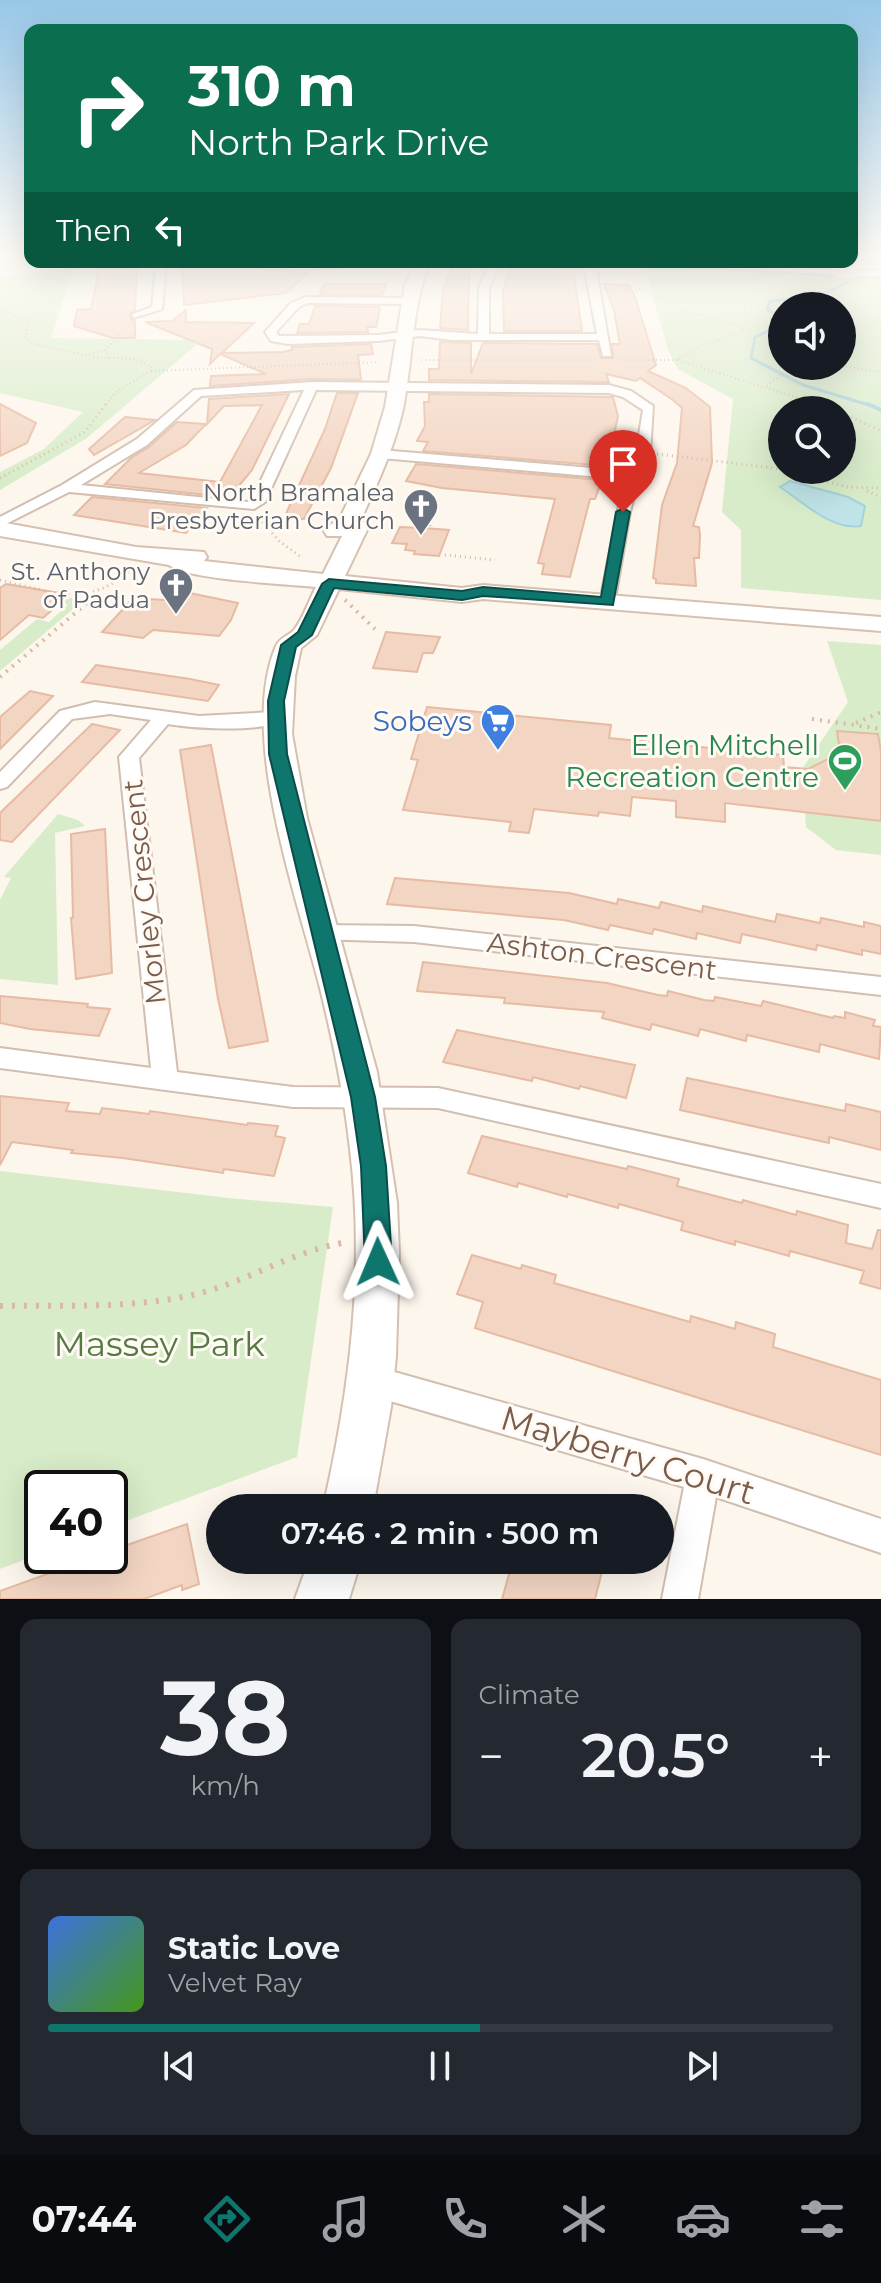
<!DOCTYPE html>
<meta charset="utf-8">
<style>
body{margin:0;font-family:Montserrat,sans-serif;background:#242831;color:#f1f3f6;height:100vh;display:flex;flex-direction:column;font-size:30px;white-space:nowrap}
*{box-sizing:border-box;margin:0}
p{font-size:26px;color:#9ea1a6}
.icon{flex:none;width:44px;height:44px;fill:none;stroke:currentColor;stroke-width:2;stroke-linecap:round;stroke-linejoin:round}
.map{position:relative;height:1599px;overflow:hidden}
.side{display:flex;flex-direction:column;gap:20px;padding:20px;background:#0d0f14;flex:1}
.side>*{flex:none}
.top-card{position:absolute;left:24px;top:24px;width:834px;height:244px;border-radius:16px;box-shadow:0 8px 32px #0002;background:#0b6e4f;color:#fff;overflow:hidden}
.controls{position:absolute;left:768px;top:292px;display:grid;gap:16px}
.controls a{display:grid;place-items:center;width:88px;height:88px;border-radius:50%;background:#171b24;box-shadow:0 8px 32px #0002;font-size:40px}
.speed{position:absolute;left:24px;top:1470px;display:flex;gap:16px;font-size:40px;font-weight:700;text-align:center}
.speed>*{display:grid;place-content:center;width:104px;height:104px;border-radius:50%;background:#171b24;box-shadow:0 8px 32px #0002;line-height:1}
.speed .limit{border:4px solid #111;border-radius:12px;background:#fff;color:#111}
.pin{position:absolute;display:grid;place-items:center;width:68px;height:68px;color:#fff;margin:-82px -34px;border-radius:50% 50% 50% 0;rotate:-45deg;box-shadow:0 0 8px #0007}
.pin .icon{rotate:45deg}
.me{position:absolute;width:88px;margin:-44px;rotate:359deg;stroke-linejoin:round;filter:drop-shadow(0 0 6px #0008)}
.turn{display:flex;align-items:center;gap:28px;height:168px;padding:0 32px;font-size:36px}
.turn .icon{width:104px;height:104px;stroke-width:2.5}
.turn b{display:block;font-size:56px;line-height:68px}
.then{display:flex;align-items:center;height:76px;padding:0 32px;background:#0003;gap:16px;font-size:30px}
.big{font-size:60px;font-weight:600;line-height:1.1}
.side .widget{flex:1;display:flex;flex-direction:column;justify-content:center;gap:12px;min-width:0;padding:0 28px;border-radius:16px;background:#242831}
.side .dial{align-items:center;gap:0}
.dial b{font-size:104px;line-height:1}
.song{display:flex;align-items:center;gap:24px}
.cover{width:96px;height:96px;border-radius:12px;background:linear-gradient(135deg,hsl(220 70% 55%),hsl(100 70% 35%))}
.played{height:8px;border-radius:4px;background:linear-gradient(90deg,#0f766e 55%,#363941 55%)}
.keys{display:flex;justify-content:space-around;direction:ltr}
.heat{display:flex;justify-content:space-between;align-items:center;font-size:44px;direction:ltr}
.side .tiles{flex:1;display:grid;gap:20px;grid-template-columns:1fr 1fr}
.widget:last-child{grid-column:span 2}
.trip{position:absolute;left:206px;top:1494px;width:468px;height:80px;border-radius:40px;background:#171b24;box-shadow:0 8px 32px #0002;font-weight:600;line-height:80px;text-align:center}
.menu{display:flex;height:128px;justify-content:space-around;align-items:center;background:#090b0e;color:#9ea1a6}
.menu .icon{width:56px;height:56px}
.menu .selected{color:#0f766e}
.menu b{font-size:36px;color:#f1f3f6}
.map>svg:first-child{display:block}
</style>
<div class="map">
<svg width="881" height="1599" viewBox="0 0 881 1599">
<rect width="100%" height="100%" fill="#fdf6ec"/>
<g fill="#d8ecc9" fill-rule="evenodd">
<path d="M644,265L881,278V600L741,588V530L722,512L733,399L678,369L668,350ZM782,306H842V366H782ZM782,410H842V470H782Z"/>
<path d="M74,267L51,338L202,340L87,438L0,490V472L44,449L83,412L0,393V278Z"/>
<path d="M65,597L85,599L0,671V650L37,619L49,622L68,605L61,602Z"/>
<path d="M827,641L881,645V855L836,850L806,827L802,769L848,702Z"/>
<path d="M58,814L78,820L85,826L55,833L58,985L0,979V900L11,878L4,877Z"/>
<path d="M0,1171L228,1198L333,1207L297,1457L110,1527V1488H42V1553L0,1569Z"/>
</g>
<path fill="#bfe3e8" stroke="#a5d3da" stroke-width="2" d="M790,481L848,497L865,506L861,526C832,531 803,502 780,487Z"/>
<g fill="none" stroke-linecap="round" stroke-linejoin="round">
<path stroke="#a5d3da" stroke-width="3" d="M848,262L850,280C824,298 801,299 770,301L767,309L782,319V325L755,337L751,358L803,385L872,406"/>
<path stroke="#a5d3da" stroke-width="4" d="M868,404L881,410"/>
</g>
<g fill="#f3d5c3" stroke="#e6bba3" stroke-width="2">
<path d="M187,262H255L258,269L308,273L286,293L184,305L182,265H187Z"/>
<path d="M455,262H469L468,330L440,328L443,289Z"/>
<path d="M512,266L573,268L582,331H504L503,290Z"/>
<path d="M137,267L135,310L130,314L131,320L135,321V338H113L74,326L77,310L91,309L99,269Z"/>
<path d="M324,284H386L382,295L320,294Z"/>
<path d="M604,284L629,285L635,297L656,365L648,371L686,388L710,407L712,463L693,526L699,527L700,535L699,558H694L696,586L656,583V579L653,578L662,505L677,463L682,408L673,400L640,378L636,381L606,374L609,382L429,380V369H439L440,342L471,343V374L483,343L597,344L601,358H613L612,344H620L614,310Z"/>
<path d="M315,306L379,307L380,309L376,327H367L368,332L297,333L300,324H309Z"/>
<path d="M186,310V322L254,323L222,353L283,352L292,350V347L371,344L373,354L358,355L361,380L312,379L210,386L211,376L266,374L220,354L210,364L212,349L145,322L172,321Z"/>
<path d="M337,393H358L331,468L304,519L284,518L325,429Z"/>
<path d="M289,394L252,470L234,492L221,491L217,496L105,484L131,458L149,447L177,422L206,424L186,445L139,473L220,482L262,405L224,406L207,424L209,399Z"/>
<path d="M429,394L613,397L618,416L607,466L423,451L428,442L417,441L425,426L424,402H429Z"/>
<path d="M0,404L36,423L27,443L0,456Z"/>
<path d="M125,417L155,420L94,455L89,449Z"/>
<path d="M416,464L602,480L595,499H590L570,577L542,574L544,564L538,563L555,499L442,488L406,481Z"/>
<path d="M92,497L207,508L186,533L74,515Z"/>
<path d="M400,527L424,528L449,530L439,556L414,554L415,551L405,550L407,544L392,543Z"/>
<path d="M6,584L59,593L53,599L62,601L43,618L29,615L0,640V588Z"/>
<path d="M180,591L238,603L231,620L219,636L153,630L143,638L102,632L133,598L165,600L171,594Z"/>
<path d="M386,632L440,637L433,653H423L417,672L373,668Z"/>
<path d="M96,665L190,679L219,685L208,701L82,682Z"/>
<path d="M30,691L53,696L0,749V717Z"/>
<path d="M427,707L611,725L609,738L783,755L784,767L808,769L830,758L841,759L837,731L878,734L881,752V821L725,803V822L676,817V801L632,797L630,816L599,812L598,816L534,809L529,833L509,831L511,822L403,810L418,760L411,759Z"/>
<path d="M92,724L120,730L12,842L0,840V813Z"/>
<path d="M211,745L268,1041L229,1048L218,999L180,750Z"/>
<path d="M105,829L112,973L76,979L71,918H73L71,834Z"/>
<path d="M395,878L569,893L617,904L618,899L659,908L661,902L702,912L703,906L775,922L777,914L820,923L821,918L864,927V922L881,926V954L862,950V955L817,945L816,950L742,934L740,943L697,933L696,939L654,929L652,934L610,925L608,930L564,920L387,904Z"/>
<path d="M423,962L607,983L658,995L667,996L668,991L704,1000L714,1001L715,997L761,1006L763,1001L833,1018L834,1016L845,1018V1012L875,1020L873,1026L881,1027L879,1059L820,1044L819,1052L747,1035L746,1041L700,1029L698,1036L652,1024L650,1030L602,1018L604,1012L504,1003L505,998L417,991Z"/>
<path d="M0,996L88,1004L87,1007L110,1009L99,1036L30,1029L0,1023Z"/>
<path d="M457,1030L635,1065L626,1098L580,1086L579,1089L533,1077L532,1081L443,1062Z"/>
<path d="M687,1078L845,1111L846,1104L881,1112V1150L829,1137V1143L680,1110Z"/>
<path d="M0,1096L69,1103L66,1111L100,1114L102,1108L149,1114L150,1111L247,1125L248,1123L278,1126L275,1136L285,1138L274,1176L224,1169L223,1173L123,1158L71,1153L73,1150L12,1142L0,1165Z"/>
<path d="M482,1136L627,1169L628,1166L679,1179L677,1186L742,1203L743,1200L796,1215L797,1211L848,1225L846,1243L872,1249L878,1230H881V1289L860,1283L864,1271L790,1251L789,1256L735,1241V1245L681,1230L683,1222L619,1204L618,1208L568,1194L567,1197L518,1183L517,1187L468,1173Z"/>
<path d="M472,1255L521,1269L522,1265L556,1275L554,1283L690,1322L691,1316L735,1329L736,1322L775,1334L773,1347L881,1380V1455L475,1328L483,1302L457,1294Z"/>
<path d="M187,1524L199,1584L182,1590V1585L144,1599H0V1591L97,1556H110V1551Z"/>
<path d="M513,1560H605L595,1599H502Z"/>
</g>
<g fill="none" stroke-linecap="round" stroke-linejoin="round">
<g stroke="#d1beb0" stroke-width="4">
<g id="street">
<path d="M160,262H170L166,267L162,309L133,318V314L152,307L156,266Z"/>
<path d="M270,262H336L341,265L336,268L288,270Z"/>
<path d="M490,262H500L489,288V334H597L584,267L555,262H595L611,356H603L599,340H452L420,336L378,341L288,344L271,341L265,332L291,303L306,297L410,298L415,301L410,304L308,303L299,307L276,332L279,336L378,335L420,330L478,334L479,288Z"/>
<path d="M665,262L837,269L842,272L837,275L670,265Z"/>
<path d="M853,270L881,271V277L850,275Z"/>
<path d="M312,382L609,385L631,391L653,406L650,453L639,476L630,512L614,605H602L600,602L624,479L381,458L374,454L381,450L627,471L636,453L643,410L623,397L609,393L316,390L265,502L254,509L69,492L0,527V517L62,485L137,439L194,390ZM304,390L252,499L247,502L81,485L147,445L201,396Z"/>
<path d="M95,702L199,716L275,712L284,718C268,734 191,728 168,724L139,758L177,1072L293,1087L438,1088L881,1184V1208L438,1108L293,1107L0,1068V1048L151,1068L119,757L151,720L110,714L72,719L7,787L0,789V772L60,711Z"/>
<path d="M322,925L414,926L881,977V995L414,942L314,939L311,933L314,927Z"/>
<path d="M373,1366L703,1459L881,1519V1553L716,1497L698,1599H662L684,1487L373,1396L362,1392L357,1381L362,1370Z"/>
</g>
</g>
<g stroke="#d6c0b0" stroke-width="4">
<g id="secondary">
<path d="M416,262H430C411,308 413,360 403,409C394,448 378,483 361,519L368,528L345,576L462,588L483,585L881,617V631L483,599L462,602L339,589L317,635L301,648L295,676L292,734L307,818L377,1072L397,1203L399,1254L396,1356L391,1407L373,1508H323C350,1390 365,1269 350,1149C344,1094 333,1041 320,988C297,897 238,735 276,646C280,637 289,636 294,630C303,619 309,600 316,587C288,584 187,580 169,565L0,536V522L136,547L204,552L207,557L204,561L323,574L342,536H327L324,531L341,516L371,454L385,407L405,285Z"/>
<path d="M309,1560H361L349,1599H295Z"/>
</g>
</g>
<g stroke="#d9b8a5" stroke-width="2" stroke-dasharray="1 3" stroke-linecap="butt">
<path d="M785,283L755,293L744,304L747,320L743,331L701,346L677,360L824,406"/>
<path d="M611,288L642,289L677,308L745,328"/>
<path d="M0,309L29,321L25,337L31,343L93,357L134,359L151,366V371L116,392L105,406"/>
<path d="M89,354L106,350"/>
<path d="M109,358L106,350L128,325"/>
<path d="M421,360H595"/>
<path d="M620,360H677"/>
<path d="M842,366L881,372"/>
<path d="M151,371L379,362"/>
<path d="M767,386L787,370L798,366"/>
</g>
<g stroke="#d9b8a5" stroke-width="3" stroke-dasharray="1 4" stroke-linecap="butt">
<path d="M817,404L835,410"/>
<path d="M842,413L881,431"/>
<path d="M657,454L782,469"/>
<path d="M784,470L847,487L881,488"/>
<path d="M0,478L85,432L106,404"/>
<path d="M867,491L881,497"/>
<path d="M259,518L279,541L301,557"/>
<path d="M430,526L434,509"/>
<path d="M445,555L495,560"/>
<path d="M0,580C55,592 86,610 133,568"/>
<path d="M92,599L99,593"/>
</g>
<g stroke="#d9b8a5" stroke-width="4" stroke-dasharray="2 6" stroke-linecap="butt">
<path d="M345,600L375,629"/>
<path d="M0,677L94,597"/>
<path d="M812,719L881,729"/>
<path d="M856,723L881,712"/>
</g>
<path stroke="#d9b8a5" stroke-width="6" stroke-dasharray="3 9" stroke-linecap="butt" d="M0,1306C65,1305 133,1309 197,1294C249,1281 294,1250 348,1242"/>
<use href="#street" fill="#fff" fill-rule="evenodd"/>
<use href="#secondary" fill="#fff" fill-rule="evenodd"/>
<g stroke="#d1beb0" stroke-width="13" stroke-linecap="butt">
<path id="street-bridge" d="M837,272L853,273"/>
</g>
<use href="#street-bridge" stroke="#fff" stroke-width="11"/>
</g>
<linearGradient id="sky" x2="0" y2="1"><stop stop-color="#97c7e8"/><stop offset="0.53" stop-color="#fefbf6"/><stop offset="1" stop-color="#fefbf6" stop-opacity="0"/></linearGradient>
<rect width="881" height="481" fill="url(#sky)"/>
<path fill="#0f766e" stroke="#0a4d48" stroke-width="2" d="M623,508L630,512L613,605L483,596L462,600L334,588L312,635L296,647L284,701L287,754L375,1097L386,1166L392,1262L388,1271L378,1274L369,1271L365,1262L361,1166L351,1097L269,754L268,701L281,645L298,632L322,584L329,579L462,591L483,587L601,597L616,512Z"/>
<defs>
<g id="church-pin" transform="scale(1.8)"><path d="M0 17L-7.5 6A9.5 9.5 0 1 1 7.5 6Z" fill="#6b7280" stroke="#fffaf3"/><path d="M-1.2-6h2.4v3.5h3.3v2.4h-3.3V6h-2.4V-.1h-3.3v-2.4h3.3Z" fill="#fff"/></g>
<g id="supermarket-pin" transform="scale(1.8)"><path d="M0 17L-7.5 6A9.5 9.5 0 1 1 7.5 6Z" fill="#3f7fe0" stroke="#fffaf3"/><path d="M-6-5.5h2.5l.6 2H6L4.5 2H-2.5L-4.4-4H-6ZM-1.5 3.2a1.3 1.3 0 1 0 .1 0ZM3 3.2a1.3 1.3 0 1 0 .1 0Z" fill="#fff"/></g>
<g id="stadium-pin" transform="scale(1.8)"><path d="M0 17L-7.5 6A9.5 9.5 0 1 1 7.5 6Z" fill="#2e9e5b" stroke="#fffaf3"/><path d="M0-5a6.5 5 0 1 0 0 10a6.5 5 0 1 0 0-10ZM-3.5-1.8h7v3.6h-7Z" fill="#fff"/></g>
</defs>
<g fill-rule="evenodd">
<use href="#church-pin" x="421" y="506"/>
<use href="#church-pin" x="176" y="585"/>
<use href="#supermarket-pin" x="498" y="721"/>
<use href="#stadium-pin" x="845" y="761"/>
</g>
<g text-anchor="middle" dominant-baseline="central" stroke-width="6" stroke-linejoin="round" paint-order="stroke">
<g font-size="24" fill="#5b616d" stroke="#fffaf3" text-anchor="end">
<text x="395" y="492">North Bramalea<tspan x="395" dy="28">Presbyterian Church</tspan></text>
<text x="150" y="571">St. Anthony<tspan x="150" dy="28">of Padua</tspan></text>
</g>
<g font-size="28" fill="#366cbe" stroke="#fffaf3" text-anchor="end">
<text x="472" y="721">Sobeys</text>
</g>
<g font-size="28" fill="#27864d" stroke="#fffaf3" text-anchor="end">
<text x="819" y="745">Ellen Mitchell<tspan x="819" dy="32">Recreation Centre</tspan></text>
</g>
<g font-size="28" fill="#7a5c4d" stroke="#fffaf3">
<text transform="translate(144 892) rotate(-96)">Morley Crescent</text>
<text transform="translate(602 956) rotate(7)">Ashton Crescent</text>
</g>
<g font-size="34" fill="#537a41" stroke="#fffaf3">
<text x="159" y="1344">Massey Park</text>
</g>
<g font-size="34" fill="#7a5c4d" stroke="#fffaf3">
<text transform="translate(628 1455) rotate(17)">Mayberry Court</text>
</g>
</g>
</svg>
<div class="controls">
<a><svg class="icon" aria-label="sound" viewBox="0 0 24 24"><path d="M4 9h4l5-4v14l-5-4H4zM17 9q2 3 0 6"/></svg></a>
<a><svg class="icon" aria-label="search" viewBox="0 0 24 24"><circle cx="10" cy="10" r="6"/><path d="M15 15l6 6"/></svg></a>
</div>
<div class="speed"><div class="limit">40</div></div>
<div class="pin" style="left:623px;top:512px;background:#d93025"><svg class="icon" aria-label="arrive" viewBox="0 0 24 24"><path d="M6 21V4h12l-3 4 3 4H6"/></svg></div>
<svg class="me" style="left:378px;top:1262px" viewBox="-20 -20 40 40"><path d="M0-17L14 15 0 8-14 15z" fill="#0f766e" stroke="#fff" stroke-width="4"/></svg>
<div class="trip">07:46 · 2 min · 500 m</div>
<div class="top-card">
<div class="turn"><svg class="icon" aria-label="right" viewBox="0 0 24 24"><path d="M7 20v-9h11M14 6l5 5-5 5"/></svg><div><b>310 m</b>North Park Drive</div></div>
<div class="then">Then<svg class="icon" aria-label="left" viewBox="0 0 24 24"><path d="M17 20v-9H6M10 6l-5 5 5 5"/></svg></div>
</div>
</div>
<section class="side">
<div class="tiles">
<div class="widget dial"><b>38</b><p>km/h</p></div>
<div class="widget"><p>Climate</p>
<div class="heat"><a>−</a><b class="big">20.5°</b><a>+</a></div>
</div>
<div class="widget">
<div class="song"><i class="cover"></i><div><b>Static Love</b><p>Velvet Ray</p></div></div>
<div class="played"></div>
<div class="keys"><svg class="icon" aria-label="previous" viewBox="0 0 24 24"><path d="M18 5L8 12l10 7zM5 5v14"/></svg><svg class="icon" aria-label="pause" viewBox="0 0 24 24"><path d="M8 5v14M16 5v14"/></svg><svg class="icon" aria-label="next" viewBox="0 0 24 24"><path d="M6 5l10 7-10 7zM19 5v14"/></svg></div>
</div>
</div>
</section>
<nav class="menu">
<b>07:44</b>
<svg class="icon selected" aria-label="directions" viewBox="0 0 24 24"><path d="M12 3l9 9-9 9-9-9zM9 14v-3h6M13 9l2 2-2 2"/></svg>
<svg class="icon" aria-label="music" viewBox="0 0 24 24"><path d="M9 18V5l10-2v13"/><circle cx="6" cy="18" r="3"/><circle cx="16" cy="16" r="3"/></svg>
<svg class="icon" aria-label="phone" viewBox="0 0 24 24"><path d="M5 4h4l2 5-3 2q2 4 5 5l2-3 5 2v4C11 20 4 13 5 4z"/></svg>
<svg class="icon" aria-label="climate" viewBox="0 0 24 24"><path d="M12 3v18M4 7l16 10M4 17L20 7"/></svg>
<svg class="icon" aria-label="car" viewBox="0 0 24 24"><path d="M5 17H2v-5l4-1 3-4h7l3 4 3 1v5h-3M9 17h6M6 11h13"/><circle cx="7" cy="17" r="2"/><circle cx="17" cy="17" r="2"/></svg>
<svg class="icon" aria-label="filters" viewBox="0 0 24 24"><path d="M4 7h16M4 17h16"/><circle cx="9" cy="7" r="2"/><circle cx="15" cy="17" r="2"/></svg>
</nav>
